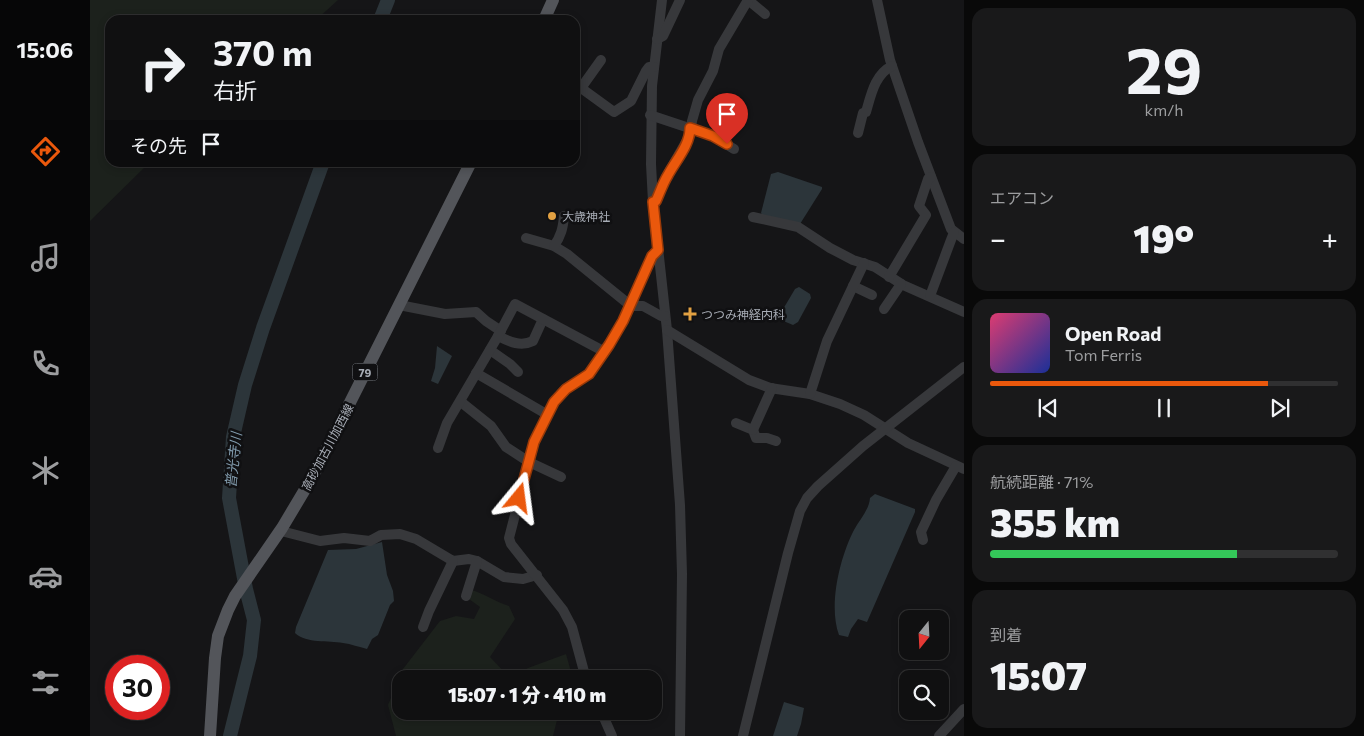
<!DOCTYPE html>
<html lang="ja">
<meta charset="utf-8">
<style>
body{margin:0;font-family:Commissioner,"Noto Sans JP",sans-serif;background:#19191a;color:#f1f3f6;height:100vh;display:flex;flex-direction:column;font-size:19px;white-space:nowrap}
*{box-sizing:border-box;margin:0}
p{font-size:16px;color:#9c9d9f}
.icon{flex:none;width:28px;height:28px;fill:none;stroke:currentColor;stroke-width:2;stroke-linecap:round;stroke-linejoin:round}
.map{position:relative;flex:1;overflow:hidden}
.panel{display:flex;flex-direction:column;gap:8px;padding:8px;background:#090909;width:400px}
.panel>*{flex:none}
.banner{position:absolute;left:15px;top:15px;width:475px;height:152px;border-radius:15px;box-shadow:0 2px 8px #0003,0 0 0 1px #303031;background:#101011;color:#f1f3f6;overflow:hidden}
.needle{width:32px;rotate:198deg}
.tools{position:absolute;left:809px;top:610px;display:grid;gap:10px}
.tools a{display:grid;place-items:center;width:50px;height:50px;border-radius:10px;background:#101011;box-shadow:0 2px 8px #0003,0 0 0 1px #303031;font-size:25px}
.speed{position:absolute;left:15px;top:655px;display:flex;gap:10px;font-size:25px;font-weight:700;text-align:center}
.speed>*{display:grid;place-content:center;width:65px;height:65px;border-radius:50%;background:#101011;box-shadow:0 2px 8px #0003,0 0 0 1px #303031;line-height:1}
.speed .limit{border:8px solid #d22;background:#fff;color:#111}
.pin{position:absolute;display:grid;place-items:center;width:42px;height:42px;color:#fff;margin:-51px -21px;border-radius:50% 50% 50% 0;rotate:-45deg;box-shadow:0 0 5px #0007}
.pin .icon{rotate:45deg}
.me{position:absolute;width:55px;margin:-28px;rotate:16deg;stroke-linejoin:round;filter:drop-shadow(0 0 4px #0008)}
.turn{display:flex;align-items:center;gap:18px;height:105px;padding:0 25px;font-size:22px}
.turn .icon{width:65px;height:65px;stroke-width:2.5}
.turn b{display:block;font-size:35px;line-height:42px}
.then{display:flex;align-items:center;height:48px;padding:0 25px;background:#0003;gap:10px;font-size:19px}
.big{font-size:38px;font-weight:800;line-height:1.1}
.panel .widget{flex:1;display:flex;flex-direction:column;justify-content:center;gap:8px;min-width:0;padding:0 18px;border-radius:15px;background:#19191a}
.panel .dial{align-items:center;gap:0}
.dial b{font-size:65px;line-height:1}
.song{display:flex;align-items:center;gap:15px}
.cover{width:60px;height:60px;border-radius:8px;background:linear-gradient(135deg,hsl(340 70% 55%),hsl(230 70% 35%))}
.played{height:5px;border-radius:2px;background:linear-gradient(90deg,#ea580c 80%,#303031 80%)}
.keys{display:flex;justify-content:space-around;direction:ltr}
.heat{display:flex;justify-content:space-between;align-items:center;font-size:28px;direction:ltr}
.charge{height:8px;border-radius:4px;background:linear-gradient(90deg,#34c759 71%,#303031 0)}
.trip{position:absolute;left:302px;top:670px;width:270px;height:50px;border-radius:15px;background:#101011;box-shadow:0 2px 8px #0003,0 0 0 1px #303031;font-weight:800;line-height:50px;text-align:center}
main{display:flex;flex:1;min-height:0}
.tabs{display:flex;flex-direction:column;width:90px;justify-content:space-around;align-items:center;background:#060607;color:#9c9d9f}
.tabs .icon{width:35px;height:35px}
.tabs .current{color:#ea580c}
.tabs b{font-size:22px;color:#f1f3f6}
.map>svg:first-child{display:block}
</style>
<main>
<nav class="tabs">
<b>15:06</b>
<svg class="icon current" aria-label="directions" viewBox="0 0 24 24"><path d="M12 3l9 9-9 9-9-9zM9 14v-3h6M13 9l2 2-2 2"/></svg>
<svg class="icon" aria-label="music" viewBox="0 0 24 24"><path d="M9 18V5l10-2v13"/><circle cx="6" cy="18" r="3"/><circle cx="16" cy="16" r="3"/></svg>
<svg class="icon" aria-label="phone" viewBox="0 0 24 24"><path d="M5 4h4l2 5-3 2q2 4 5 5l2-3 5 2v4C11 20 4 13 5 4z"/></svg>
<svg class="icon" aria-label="climate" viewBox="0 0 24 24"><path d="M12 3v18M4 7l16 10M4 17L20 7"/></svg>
<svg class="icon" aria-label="car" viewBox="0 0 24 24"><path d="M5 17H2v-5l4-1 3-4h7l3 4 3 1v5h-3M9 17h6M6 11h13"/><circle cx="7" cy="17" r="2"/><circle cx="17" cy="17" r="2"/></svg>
<svg class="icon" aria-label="filters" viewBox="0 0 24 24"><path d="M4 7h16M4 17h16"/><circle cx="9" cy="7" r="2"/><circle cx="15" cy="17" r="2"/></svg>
</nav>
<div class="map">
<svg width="874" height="736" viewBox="0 0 874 736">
<rect width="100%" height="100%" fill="#151517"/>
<g fill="#1c211c">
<path d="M0,0H248L226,20H20V162L59,163L0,221Z"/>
<path d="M382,590C395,594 406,602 419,606L425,619L400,657L420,678L438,668L476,654L483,679H311V711H480L479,719L467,720L463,736H306L298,705L313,669L350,621L366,616L384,619L390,607L379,599Z"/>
</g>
<g fill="#2c353a">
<path d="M688,172L732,187V189L710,224L673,216L671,213L681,174Z"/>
<path d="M709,287L720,294L721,298L708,322L703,325L691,320L689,316L705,289Z"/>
<path d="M347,346L362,356L348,384L341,381L345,368Z"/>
<path d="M785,494L825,509V512L777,622L768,619L761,629L758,637L749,635C738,605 750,557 764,530C770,519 779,510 780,498Z"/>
<path d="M292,542L297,575L303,591L304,601L300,605L288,635L282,639L277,649C269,647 261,644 253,643C238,640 217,644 205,633L206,627L238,550L266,549Z"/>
<path d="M694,702L714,708L711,724L707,736H683Z"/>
</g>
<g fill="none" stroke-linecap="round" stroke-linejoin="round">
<g stroke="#2c353a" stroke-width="14">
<path d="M290,20L298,0"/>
<path d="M140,736L160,656L164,620L156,589L139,498L143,437L155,385L173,328L233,162"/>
</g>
<g stroke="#37383b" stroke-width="10">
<path d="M572,0L562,86L561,164L563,202L577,330L590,505L592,574L590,736"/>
<path d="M658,0L675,14"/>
<path d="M787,0L800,60L828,142L861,229L874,239"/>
<path d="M567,39L573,36L590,0"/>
<path d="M511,60L491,88L524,112L541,101L556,71L559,67H564"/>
<path d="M560,115L623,136L644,149"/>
<path d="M768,133L773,113L776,112C781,95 785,74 802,66"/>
<path d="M563,202L566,201L576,177L600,135L602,121L608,100L623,71L629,49L658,0"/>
<path d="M663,217L708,227L740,248L763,260L785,267L813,285L874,312"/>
<path d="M436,238L464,246L477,254L541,306H553L571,316H575"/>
<path d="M464,246C471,236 473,228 474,216"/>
<path d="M799,277L836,215L829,206L838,179L841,177"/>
<path d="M763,286L782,295"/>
<path d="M840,296L864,232"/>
<path d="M309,305L355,314L386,312L396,321L411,331"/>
<path d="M794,309L811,284"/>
<path d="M577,330L659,380L680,388L720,394L750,404L774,415L818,443L874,469"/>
<path d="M408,336C420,342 431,347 443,341L453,319"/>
<path d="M400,350L420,364L428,372"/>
<path d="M386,373L458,415"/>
<path d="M720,394L737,341L774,263"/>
<path d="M371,402L401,426L416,447L439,462L471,477"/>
<path d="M646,423L663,430L666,438H677L686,441"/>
<path d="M663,430L682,388"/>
<path d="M348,448L357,423L408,336L425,304L515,352"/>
<path d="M192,528L195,532L230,541L254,538L280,541L291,535L310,534L326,539L363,561L379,559L387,561L414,577L433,579L447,575"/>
<path d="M833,540L831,532L846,500L866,466"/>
<path d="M376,596L387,561"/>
<path d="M333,627L339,611L363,561"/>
<path d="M496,679L482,627L473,610L421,544L419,538L444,442L464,402L475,389L499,374L514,353L533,321L562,256L568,250"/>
<path d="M511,711L522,736"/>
<path d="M653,736L698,553L710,511L717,498L728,486L773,446L874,367"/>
<path d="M849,736L874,709"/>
</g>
<g stroke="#53555a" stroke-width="12">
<path d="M454,20L463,0"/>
<path d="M120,736L125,658L128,636L138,610L145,596L192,528L223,476L381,162"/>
</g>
</g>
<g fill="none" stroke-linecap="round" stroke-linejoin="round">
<g stroke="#983908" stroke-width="12">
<path id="route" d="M429,498L444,442L464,402L476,389L499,374L519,345L533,321L562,256L568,250L563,202L566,201C570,192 573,183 578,175C586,160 600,145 600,128L623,136L637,144"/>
</g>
<use href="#route" stroke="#ea580c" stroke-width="9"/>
</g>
<g fill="#e2a142" stroke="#101012" stroke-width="2">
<circle cx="462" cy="216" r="5"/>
<path d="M597.5 306.5h5v5h5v5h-5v5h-5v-5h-5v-5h5z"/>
</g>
<g text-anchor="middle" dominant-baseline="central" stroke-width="5" stroke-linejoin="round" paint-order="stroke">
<rect fill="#101012" stroke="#7a7e85" stroke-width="1" x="262.5" y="363.5" width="25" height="17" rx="4"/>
<g font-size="11" font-weight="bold" fill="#a8adb6">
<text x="275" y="372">79</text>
</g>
<g font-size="12" fill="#a8adb6" stroke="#101012" text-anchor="start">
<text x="472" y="216">大歳神社</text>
<text x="611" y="314">つつみ神経内科</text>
</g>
<g font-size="12" fill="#a8adb6" stroke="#101012">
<text transform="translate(237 447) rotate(-62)">高砂加古川加西線</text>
</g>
<g font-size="14" font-style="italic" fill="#829cae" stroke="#101012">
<text transform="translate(143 460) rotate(-84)">普光寺川</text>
</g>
</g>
</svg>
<div class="tools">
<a><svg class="needle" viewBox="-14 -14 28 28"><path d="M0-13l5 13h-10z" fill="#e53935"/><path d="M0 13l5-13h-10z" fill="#9c9d9f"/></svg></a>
<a><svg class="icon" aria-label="search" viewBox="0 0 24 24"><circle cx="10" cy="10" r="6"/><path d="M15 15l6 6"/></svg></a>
</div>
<div class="speed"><div class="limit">30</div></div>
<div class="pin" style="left:637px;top:144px;background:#d93025"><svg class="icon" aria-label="arrive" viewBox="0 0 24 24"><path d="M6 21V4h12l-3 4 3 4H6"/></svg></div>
<svg class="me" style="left:429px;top:498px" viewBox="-20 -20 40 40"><path d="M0-17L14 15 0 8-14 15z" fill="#ea580c" stroke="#fff" stroke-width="4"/></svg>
<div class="trip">15:07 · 1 分 · 410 m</div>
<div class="banner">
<div class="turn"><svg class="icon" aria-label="right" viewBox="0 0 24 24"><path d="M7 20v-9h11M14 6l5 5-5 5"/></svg><div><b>370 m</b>右折</div></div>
<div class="then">その先<svg class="icon" aria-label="arrive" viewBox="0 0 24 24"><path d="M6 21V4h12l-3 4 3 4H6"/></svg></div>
</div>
</div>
<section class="panel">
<div class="widget dial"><b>29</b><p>km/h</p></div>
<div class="widget"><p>エアコン</p>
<div class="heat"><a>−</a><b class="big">19°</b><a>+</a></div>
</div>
<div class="widget">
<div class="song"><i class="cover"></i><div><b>Open Road</b><p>Tom Ferris</p></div></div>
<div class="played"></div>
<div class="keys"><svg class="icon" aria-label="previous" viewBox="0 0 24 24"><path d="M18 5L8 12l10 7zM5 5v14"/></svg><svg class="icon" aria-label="pause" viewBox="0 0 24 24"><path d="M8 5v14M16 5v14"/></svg><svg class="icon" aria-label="next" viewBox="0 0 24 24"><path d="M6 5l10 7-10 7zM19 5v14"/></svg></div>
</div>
<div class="widget"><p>航続距離 · 71%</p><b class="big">355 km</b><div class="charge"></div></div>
<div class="widget"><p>到着</p><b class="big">15:07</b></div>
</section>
</main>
